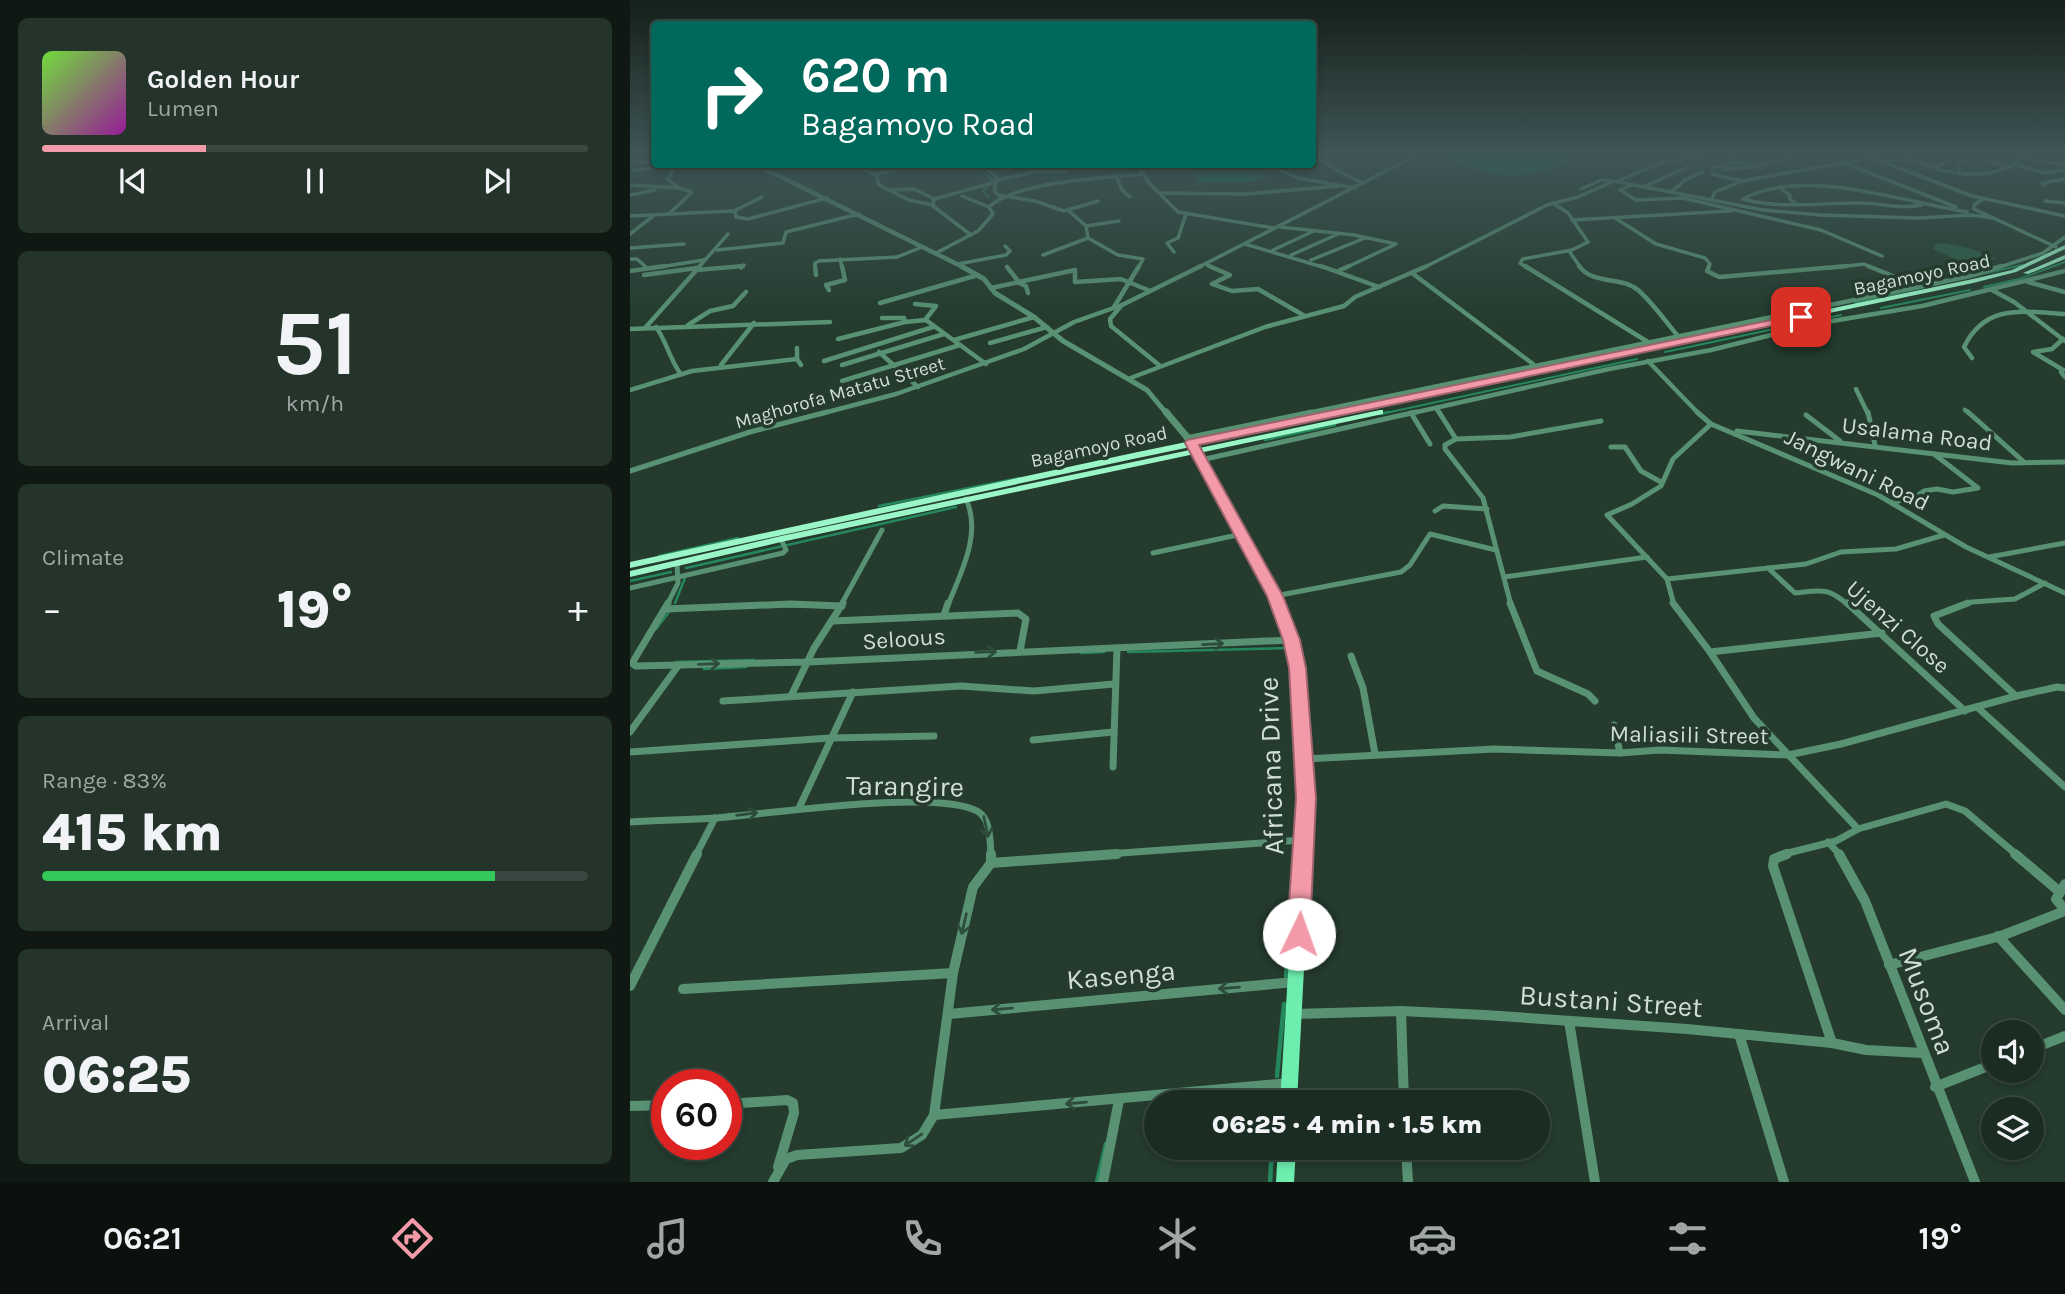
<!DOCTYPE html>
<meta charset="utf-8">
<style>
body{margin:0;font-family:Karla,sans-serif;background:#24342a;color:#f1f3f6;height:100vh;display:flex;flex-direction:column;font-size:26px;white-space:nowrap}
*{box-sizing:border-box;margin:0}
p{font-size:23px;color:#a0a7a5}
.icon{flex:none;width:38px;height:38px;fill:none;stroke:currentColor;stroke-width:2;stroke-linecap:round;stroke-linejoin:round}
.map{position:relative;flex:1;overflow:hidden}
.side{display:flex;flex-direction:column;gap:18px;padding:18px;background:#0f1813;width:630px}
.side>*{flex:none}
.top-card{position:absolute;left:21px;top:21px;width:665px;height:147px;border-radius:7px;box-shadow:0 4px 10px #0003,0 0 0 2px #394840;background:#00695c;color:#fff;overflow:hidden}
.controls{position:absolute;left:1351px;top:1020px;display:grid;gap:14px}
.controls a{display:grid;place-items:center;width:63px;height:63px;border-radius:50%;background:#1b2c22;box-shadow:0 4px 10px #0003,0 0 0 2px #394840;font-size:35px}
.speed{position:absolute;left:21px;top:1069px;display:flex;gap:14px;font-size:35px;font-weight:700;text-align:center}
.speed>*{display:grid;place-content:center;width:91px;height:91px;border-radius:50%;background:#1b2c22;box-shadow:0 4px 10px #0003,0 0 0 2px #394840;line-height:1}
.speed .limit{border:10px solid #d22;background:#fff;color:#111}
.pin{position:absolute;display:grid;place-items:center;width:60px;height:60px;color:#fff;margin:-30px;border-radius:14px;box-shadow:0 4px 10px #0006}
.me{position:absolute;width:77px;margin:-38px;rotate:3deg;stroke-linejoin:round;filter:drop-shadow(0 0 5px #0008)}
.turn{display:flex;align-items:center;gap:24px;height:147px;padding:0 35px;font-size:32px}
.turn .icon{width:91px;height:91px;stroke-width:2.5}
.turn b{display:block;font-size:49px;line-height:60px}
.big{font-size:52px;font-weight:800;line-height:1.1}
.side .tile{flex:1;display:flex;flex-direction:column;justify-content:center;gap:10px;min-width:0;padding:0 24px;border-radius:10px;background:#24342a}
.side .dial{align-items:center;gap:0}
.dial b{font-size:91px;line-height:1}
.song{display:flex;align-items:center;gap:21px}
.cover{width:84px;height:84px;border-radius:10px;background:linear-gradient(135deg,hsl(100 70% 55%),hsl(300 70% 35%))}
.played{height:7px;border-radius:4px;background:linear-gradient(90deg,#f39aa8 30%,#394840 30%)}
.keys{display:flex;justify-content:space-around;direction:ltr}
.heat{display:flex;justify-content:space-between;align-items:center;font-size:38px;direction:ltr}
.charge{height:10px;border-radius:5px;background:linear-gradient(90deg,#34c759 83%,#394840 0)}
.trip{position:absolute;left:514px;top:1090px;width:406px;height:70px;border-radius:35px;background:#1b2c22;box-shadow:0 4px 10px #0003,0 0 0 2px #394840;font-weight:800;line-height:70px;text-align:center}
.menu{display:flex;height:112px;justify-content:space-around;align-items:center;background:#0b120e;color:#a0a7a5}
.menu .icon{width:49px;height:49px}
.menu .on{color:#f39aa8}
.menu b{font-size:32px;color:#f1f3f6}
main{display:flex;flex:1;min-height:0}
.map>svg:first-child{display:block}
</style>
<main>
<section class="side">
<div class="tile">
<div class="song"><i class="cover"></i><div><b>Golden Hour</b><p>Lumen</p></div></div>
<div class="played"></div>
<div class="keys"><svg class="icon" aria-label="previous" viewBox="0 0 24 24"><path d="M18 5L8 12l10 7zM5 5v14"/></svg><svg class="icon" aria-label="pause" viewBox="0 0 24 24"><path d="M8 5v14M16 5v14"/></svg><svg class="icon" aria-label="next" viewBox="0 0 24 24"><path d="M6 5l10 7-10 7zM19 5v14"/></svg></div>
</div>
<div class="tile dial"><b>51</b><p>km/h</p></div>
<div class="tile"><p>Climate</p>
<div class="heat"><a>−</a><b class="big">19°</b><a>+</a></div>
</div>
<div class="tile"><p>Range · 83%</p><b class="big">415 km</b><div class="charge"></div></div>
<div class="tile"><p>Arrival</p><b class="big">06:25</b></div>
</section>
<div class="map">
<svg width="1435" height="1182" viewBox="0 0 1435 1182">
<rect width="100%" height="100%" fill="#243b2e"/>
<path fill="#295c42" d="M1313,243L1339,248L1367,259L1327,260L1303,249L1305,244Z"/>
<g fill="#00754a">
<path d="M801,155H940L947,157C882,189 866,174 801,155Z"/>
<path d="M587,173L630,174L637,177L621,182H570L566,175Z"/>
</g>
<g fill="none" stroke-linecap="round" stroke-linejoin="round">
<g stroke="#25885c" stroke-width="2">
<path d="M359,198L353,191L357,188L355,185L363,180L351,170L362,164"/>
<path d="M1354,287L1389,279L1435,262"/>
<path d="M1225,303L1392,265"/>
<path d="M1251,308L1340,290"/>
<path d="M1035,352L1211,315"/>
<path d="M826,386L847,382"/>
<path d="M751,414L1007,359"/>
</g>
<g stroke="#25885c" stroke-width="2.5">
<path d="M750,414L759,412"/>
<path d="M635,440L705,425"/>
<path d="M249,506L389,478"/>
<path d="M29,556L108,538"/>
<path d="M56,568L326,507"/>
<path d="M0,581L41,572"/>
<path d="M45,603L55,578"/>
<path d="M26,629L39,612"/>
<path d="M498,652L657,648"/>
<path d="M451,653L474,652"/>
<path d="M658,653L663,681"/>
<path d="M46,662L124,660"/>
<path d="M74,669L116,667"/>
</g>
<g stroke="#25885c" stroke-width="4.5">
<path d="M656,976L663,898"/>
<path d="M647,1076L654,1004"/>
<path d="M467,1182L476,1144"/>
<path d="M640,1182L642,1148"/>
</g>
<g stroke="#589273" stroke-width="3.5">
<path d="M685,155L701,167L733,183"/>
<path d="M1095,155L1119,166"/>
<path d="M1235,155L1342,196L1435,216"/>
<path d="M1278,155C1304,173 1348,181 1378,167C1384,165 1387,161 1392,158"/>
<path d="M1352,155L1359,161L1378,167"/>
<path d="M1380,155L1435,165"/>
<path d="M1253,161L1281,159"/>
<path d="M2,162H24"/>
<path d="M1212,162L1326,207"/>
<path d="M222,164L246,175L249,185L279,200L303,205"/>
<path d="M339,164L352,166"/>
<path d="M352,164L367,178L364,190L368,195L405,201L434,211L468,201"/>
<path d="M506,164L519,183L548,212L644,228"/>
<path d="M636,164L668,178L725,188"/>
<path d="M1384,164L1415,173L1435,170"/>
<path d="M1307,166L1320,161L1325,155"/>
<path d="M509,168L562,164"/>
<path d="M1082,168L1109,162"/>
<path d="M358,169L400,164"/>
<path d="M1093,169L1125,167L1168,155"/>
<path d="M3,170L46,167"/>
<path d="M63,170L91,164"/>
<path d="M94,170L111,164"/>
<path d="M1330,173L1328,163L1341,159"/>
<path d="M244,174L301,164"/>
<path d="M1082,174L1112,181"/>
<path d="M487,178L492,190L500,197"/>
<path d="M368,180L407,171H436"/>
<path d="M990,180L1038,160L1099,155"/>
<path d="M0,185L49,188"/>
<path d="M1002,185L990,190L1006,200L1053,198L1191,230L1252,256"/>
<path d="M1415,185L1412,183L1435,179"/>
<path d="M1013,187L1058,167"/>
<path d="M951,189L971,180L983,181"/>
<path d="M260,190L284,189L304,199L303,206L341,235"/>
<path d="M1152,190L1160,195L1159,198L1166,204"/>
<path d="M1041,192L1055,180L1072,172"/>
<path d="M529,193L615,194L709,186"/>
<path d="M0,195L25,190"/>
<path d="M332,196L359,207"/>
<path d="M1082,198L1085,192L1112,181L1241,158"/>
<path d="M304,199L366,182"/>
<path d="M1113,199C1174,166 1273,202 1337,212"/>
<path d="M1113,199C1153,210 1192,202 1232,203C1253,204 1272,209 1292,205"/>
<path d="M1353,199L1344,205V209L1426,247"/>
<path d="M1415,201L1435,203"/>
<path d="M104,211L132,197"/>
<path d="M439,211L456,226L458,238L488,255L513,259L508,268"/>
<path d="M40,213L62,192L49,188L38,179L46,164"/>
<path d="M0,216L101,211L105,212L106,217L118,219L197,198"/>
<path d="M985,218L1026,244L1075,258L1080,264L1078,268"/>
<path d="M942,220L1101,211"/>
<path d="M456,226L489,221"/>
<path d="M650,227L724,235L766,244L764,245"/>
<path d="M0,234L23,216"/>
<path d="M615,244L696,268"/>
<path d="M0,248L54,244"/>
<path d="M87,250L153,243L156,232L229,214"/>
<path d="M643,250L684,231"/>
<path d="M939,251L951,268"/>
<path d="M544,252L537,243L548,238L556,214"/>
<path d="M306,253L348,231L363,214L359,207C387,181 475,178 514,174"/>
<path d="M413,255L458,238"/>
<path d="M661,255L708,234"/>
<path d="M0,259H7L16,267"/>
<path d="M210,259L212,268"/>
<path d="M681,260L735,238"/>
<path d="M328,264L376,255L380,251L375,246"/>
<path d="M575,264L583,268"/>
<path d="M23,268L74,260"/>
<path d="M68,268L98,234"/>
<path d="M111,268L114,265"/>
<path d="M185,268V263L189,261L267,257L292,247"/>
<path d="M567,268L787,155"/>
<path d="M715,268L764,245"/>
<path d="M793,268L917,205L948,197L984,181L1133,210L1191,215L1288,218L1341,215L1363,218"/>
<path d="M897,268L890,263L893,259L942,250L958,242L938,213L923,203"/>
<path d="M1200,268L1234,264L1243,268"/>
<path d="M1367,268L1413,253L1435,237"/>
</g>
<g stroke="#589273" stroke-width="4.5">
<path d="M185,266L186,275"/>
<path d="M579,266L600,275L582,284L602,291L628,289L673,315"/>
<path d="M691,266L749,287"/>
<path d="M895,266L1018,342"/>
<path d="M949,266C963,285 991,276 1008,290C1023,303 1035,321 1048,336"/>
<path d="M1079,266L1077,271L1089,277L1217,266"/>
<path d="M1238,266L1285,285"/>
<path d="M377,267L389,282"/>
<path d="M67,270L113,266"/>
<path d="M0,271L35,266"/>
<path d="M708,271L719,266"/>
<path d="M782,273L903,364"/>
<path d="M14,275L67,268"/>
<path d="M1398,282L1435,292"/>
<path d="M389,283L396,286L398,293"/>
<path d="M361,288L445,270V282L491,279L518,290"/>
<path d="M199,290L196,285L215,280L212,266"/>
<path d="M1362,290L1384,302L1435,341"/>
<path d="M250,303L348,275"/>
<path d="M285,304L306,306L295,320"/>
<path d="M491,306L480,319L481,326L529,365"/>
<path d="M484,307L509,266"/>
<path d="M252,318H274"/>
<path d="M275,322L296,320L356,364"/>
<path d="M58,325L80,311L103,306L116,292"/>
<path d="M16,327L70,266"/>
<path d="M26,327C37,342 39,358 50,373"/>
<path d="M0,329L200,322"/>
<path d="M208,339L275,322L274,318"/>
<path d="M1433,339L1422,349L1403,352L1433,370L1431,372L1435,377"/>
<path d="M324,340L404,317"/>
<path d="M360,343L417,327"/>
<path d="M167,348V359L171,365"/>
<path d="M249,352L288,387"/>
<path d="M1342,358L1334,347C1356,302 1396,312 1435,314"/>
<path d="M194,361L303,327"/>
<path d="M1018,361L1069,414"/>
<path d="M91,365L124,323"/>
<path d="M212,365L314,334"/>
<path d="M498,379L635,327L714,306L725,297L797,266"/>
<path d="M212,381L330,345"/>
<path d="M1226,389L1238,414"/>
<path d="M0,390L62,371L167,359"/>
<path d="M806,408L810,414"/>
<path d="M1335,410L1340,414"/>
<path d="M190,414L266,394L394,349L444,322L492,305L571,266"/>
<path d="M673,414L1340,276L1372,266"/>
<path d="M778,414L979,369L1081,350L1190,323L1292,306L1435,271"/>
</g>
<g stroke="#589273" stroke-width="5">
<path d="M809,412L826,439L815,445V449L853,498L881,605"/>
<path d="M1067,412L1081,424L1248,495L1336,547L1435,593"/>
<path d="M1238,412L1245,445"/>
<path d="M1338,412L1394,462"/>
<path d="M781,413L800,444"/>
<path d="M1176,415L1210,441"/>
<path d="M1107,431L1382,463L1435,462"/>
<path d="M556,438L682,412"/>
<path d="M826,439L880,437L971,421"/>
<path d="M981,447H995L1011,471L1031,482"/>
<path d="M571,460L786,412"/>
<path d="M0,471L120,432L197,412"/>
<path d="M1262,502L1282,499L1294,491L1307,489L1323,492L1348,488L1304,454"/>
<path d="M805,511L813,506L857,509"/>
<path d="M523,553L612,534"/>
<path d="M1359,557L1435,543"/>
<path d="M1138,568L1165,593C1191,590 1198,587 1218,605"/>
<path d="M874,577L1017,557"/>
<path d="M1037,579L1176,564L1211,552L1266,549L1314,535"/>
<path d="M0,588L153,553L156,550L151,539"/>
<path d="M645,596L771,572L780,565L800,534L866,550"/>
<path d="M37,605L48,583L47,564"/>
<path d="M132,605H190"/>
<path d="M211,605L252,530"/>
<path d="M318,605C331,572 352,534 336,499"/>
<path d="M1044,605L1037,579L977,515L1002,504L1031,486L1043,459L1081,424"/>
<path d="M1333,605L1342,602L1385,599L1415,583"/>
</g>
<g stroke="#589273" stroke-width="7">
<path d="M38,603L4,660L3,664L6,666L178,662L661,640"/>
<path d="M880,603L907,671L958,694L965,701"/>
<path d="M1043,603L1080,652L1124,718L1228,829"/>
<path d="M1217,603L1335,711"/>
<path d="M1338,603L1304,616L1308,624L1386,696"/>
<path d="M36,609L160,604L212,606"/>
<path d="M314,615L318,603"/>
<path d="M203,621L388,613L396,619L390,651"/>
<path d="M1080,652L1252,633"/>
<path d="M721,656L733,688L745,754"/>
<path d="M161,696L184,648L213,603"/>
<path d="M93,701L331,686L404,691L484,684"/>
<path d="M1347,707L1435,787"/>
<path d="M984,725L990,753"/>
<path d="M0,732L48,666"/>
<path d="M403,740L483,732"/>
<path d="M0,752L200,738L304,736"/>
<path d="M675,759L864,749L990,753L1030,750L1158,755L1211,744L1386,696L1427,687L1435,688"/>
<path d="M483,767L487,648"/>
<path d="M169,808L223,692"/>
<path d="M0,822C29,820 57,820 86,818C140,814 304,789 347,811C361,818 360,842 361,855"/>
<path d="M1198,842L1210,855"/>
<path d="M66,855L85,818"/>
<path d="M463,855L673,840"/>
<path d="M1150,855L1206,841L1228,829L1316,804L1335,811L1387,855"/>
</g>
<g stroke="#589273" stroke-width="10">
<path d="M361,854V863"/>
<path d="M1157,854L1144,859L1143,866L1202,1043"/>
<path d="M1209,854L1235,901L1345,1182"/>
<path d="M1385,854L1430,892"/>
<path d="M361,863L487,854"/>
<path d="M1435,884L1426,899L1435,910"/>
<path d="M1368,936L1435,1010"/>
<path d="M1259,965L1371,936L1435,911"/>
<path d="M0,986L67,854"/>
<path d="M53,989L323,973"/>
<path d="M771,1011L774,1102"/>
<path d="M319,1014L665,982"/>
<path d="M664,1014L771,1011L855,1015L1057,1029L1202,1043L1236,1050L1293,1053"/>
<path d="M939,1021L965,1182"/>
<path d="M1109,1034L1154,1182"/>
<path d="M1402,1049L1435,1036"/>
<path d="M1305,1087L1363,1064"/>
<path d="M96,1104L157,1100L163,1103L164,1113L148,1167"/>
<path d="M0,1106L37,1105"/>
<path d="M304,1115L659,1083"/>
<path d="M776,1148L778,1182"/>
<path d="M143,1182L156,1159L167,1155L271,1148L292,1135L304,1115L323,973L343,887L361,863"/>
<path d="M473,1182L489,1100"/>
</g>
<path stroke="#589273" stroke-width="4.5" d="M125,164L335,268"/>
<path stroke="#589273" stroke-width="5" d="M331,266L354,279L365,293L404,317L433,341L517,390L537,414"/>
<path stroke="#589273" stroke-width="7" d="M536,412L562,443"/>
<g fill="#6deeae" fill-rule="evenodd">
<path d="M562,440L566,443L650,596L667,640L674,668L683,798L667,1102H650L669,798L662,668L655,640L640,596L558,443Z"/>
<path d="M648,1148H666L664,1182H646Z"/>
</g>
<g fill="#9af6c6" fill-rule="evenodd">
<path d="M1435,245V249L1386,272L1343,283L503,459L0,568V562L503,453L1343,279L1382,270Z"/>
<path d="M1435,255V259L1398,274L1393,273Z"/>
<path d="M750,410H753V414L151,542L0,577V571L151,536Z"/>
</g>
</g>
<defs><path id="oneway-shaft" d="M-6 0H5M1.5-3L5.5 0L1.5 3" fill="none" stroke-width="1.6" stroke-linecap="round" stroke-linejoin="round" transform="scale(1.75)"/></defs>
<g stroke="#2e4c3c">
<use href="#oneway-shaft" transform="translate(583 644) rotate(-3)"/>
<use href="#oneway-shaft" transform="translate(356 652) rotate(-2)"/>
<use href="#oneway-shaft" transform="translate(79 664) rotate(-2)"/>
<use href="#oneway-shaft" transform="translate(117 814) rotate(-7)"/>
<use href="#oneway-shaft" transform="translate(356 827) rotate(78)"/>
<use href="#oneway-shaft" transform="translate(334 924) rotate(103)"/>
<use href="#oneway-shaft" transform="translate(599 988) rotate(175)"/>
<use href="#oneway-shaft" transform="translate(372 1009) rotate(175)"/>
<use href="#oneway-shaft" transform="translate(446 1103) rotate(175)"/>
<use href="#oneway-shaft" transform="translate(283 1140) rotate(146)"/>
</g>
<linearGradient id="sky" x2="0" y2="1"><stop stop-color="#142019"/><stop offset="0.48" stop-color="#3f5557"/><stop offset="1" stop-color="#3f5557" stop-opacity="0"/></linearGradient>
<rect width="1435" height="320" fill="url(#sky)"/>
<path fill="#f39aa8" stroke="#9e646d" stroke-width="2" d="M1171,314L1174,315V319L569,445L653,596L670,640L676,668L686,798L680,934L677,942L669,945L661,942L657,934L666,798L659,668L653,640L637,596L555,443L557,440Z"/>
<g text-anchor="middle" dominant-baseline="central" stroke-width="7" stroke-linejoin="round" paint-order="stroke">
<g font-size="19" fill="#d0ded5" stroke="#243b2e">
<text transform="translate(1292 275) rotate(-12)">Bagamoyo Road</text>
<text transform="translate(210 393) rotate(-16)">Maghorofa Matatu Street</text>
<text transform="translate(469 447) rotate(-12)">Bagamoyo Road</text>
</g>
<g font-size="23" fill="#d0ded5" stroke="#243b2e">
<text transform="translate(1287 434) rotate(7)">Usalama Road</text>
<text transform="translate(1227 470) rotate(26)">Jangwani Road</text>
<text transform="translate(1268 627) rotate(41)">Ujenzi Close</text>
<text transform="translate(274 639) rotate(-4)">Seloous</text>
<text transform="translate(1059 735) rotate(1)">Maliasili Street</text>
</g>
<g font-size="28" fill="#d0ded5" stroke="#243b2e">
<text transform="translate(641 766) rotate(-92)">Africana Drive</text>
<text transform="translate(275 786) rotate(1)">Tarangire</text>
<text transform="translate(491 975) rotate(-5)">Kasenga</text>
<text transform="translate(981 1001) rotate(4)">Bustani Street</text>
<text transform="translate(1297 1001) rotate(69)">Musoma</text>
</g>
</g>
</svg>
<div class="controls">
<a><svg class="icon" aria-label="sound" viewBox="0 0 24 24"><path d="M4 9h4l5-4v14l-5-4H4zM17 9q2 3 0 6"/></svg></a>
<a><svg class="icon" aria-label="layers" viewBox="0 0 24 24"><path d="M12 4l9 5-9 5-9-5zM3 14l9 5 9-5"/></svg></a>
</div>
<div class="speed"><div class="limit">60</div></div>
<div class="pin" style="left:1171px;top:317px;background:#d93025"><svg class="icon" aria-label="arrive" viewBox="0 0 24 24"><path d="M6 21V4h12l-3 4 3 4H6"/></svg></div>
<svg class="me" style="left:669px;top:934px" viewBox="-20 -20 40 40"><circle r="19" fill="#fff"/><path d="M0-13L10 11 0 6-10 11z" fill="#f39aa8"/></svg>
<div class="trip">06:25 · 4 min · 1.5 km</div>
<div class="top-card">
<div class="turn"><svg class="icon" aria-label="right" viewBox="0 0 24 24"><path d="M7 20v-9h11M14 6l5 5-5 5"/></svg><div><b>620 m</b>Bagamoyo Road</div></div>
</div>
</div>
</main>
<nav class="menu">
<b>06:21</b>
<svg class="icon on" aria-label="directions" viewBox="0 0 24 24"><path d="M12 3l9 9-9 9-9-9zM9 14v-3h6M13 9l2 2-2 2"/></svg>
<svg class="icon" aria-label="music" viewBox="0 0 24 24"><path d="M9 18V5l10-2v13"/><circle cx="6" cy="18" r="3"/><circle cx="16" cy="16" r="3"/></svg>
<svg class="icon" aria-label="phone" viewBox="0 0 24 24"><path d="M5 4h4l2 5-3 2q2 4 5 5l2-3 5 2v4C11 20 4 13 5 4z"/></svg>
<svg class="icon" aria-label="climate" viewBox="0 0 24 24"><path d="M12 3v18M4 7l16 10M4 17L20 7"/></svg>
<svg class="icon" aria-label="car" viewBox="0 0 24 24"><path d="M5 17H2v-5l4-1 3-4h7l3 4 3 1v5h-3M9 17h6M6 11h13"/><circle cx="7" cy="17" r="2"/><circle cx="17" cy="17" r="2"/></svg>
<svg class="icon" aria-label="filters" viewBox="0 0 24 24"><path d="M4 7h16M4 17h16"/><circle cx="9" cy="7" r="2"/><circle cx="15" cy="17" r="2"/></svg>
<b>19°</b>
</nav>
